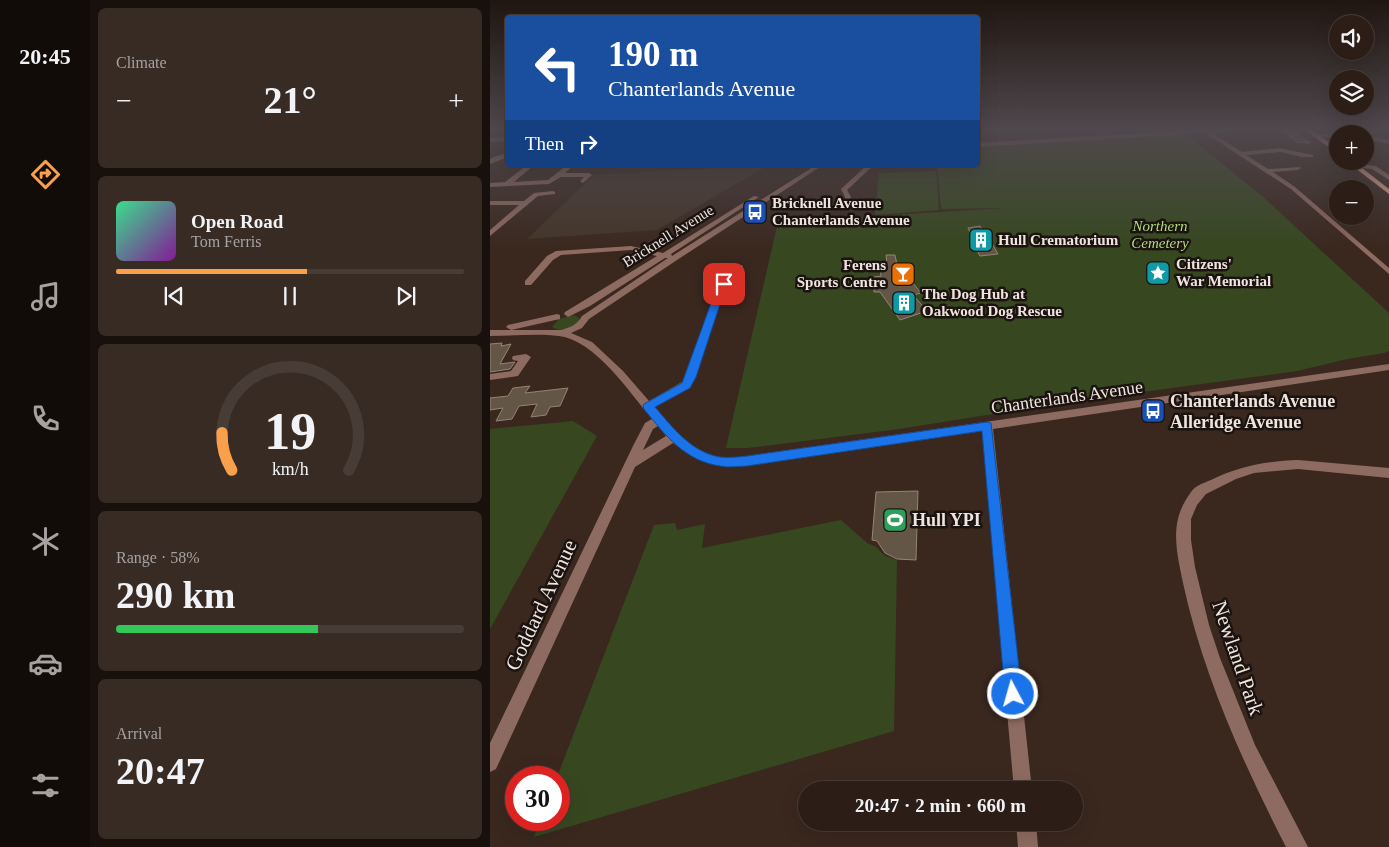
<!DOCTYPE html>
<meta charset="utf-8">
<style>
body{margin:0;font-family:Georgia,serif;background:#382b24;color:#f1f3f6;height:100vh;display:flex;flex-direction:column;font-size:19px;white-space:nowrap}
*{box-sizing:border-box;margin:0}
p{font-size:16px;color:#a6a2a1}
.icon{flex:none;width:28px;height:28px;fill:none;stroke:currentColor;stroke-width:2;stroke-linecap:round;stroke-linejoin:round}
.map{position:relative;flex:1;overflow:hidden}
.drawer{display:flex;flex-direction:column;gap:8px;padding:8px;background:#18100d;width:400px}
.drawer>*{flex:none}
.guide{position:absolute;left:15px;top:15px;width:475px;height:152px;border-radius:5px;box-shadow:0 5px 20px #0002,0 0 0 1px #483c36;background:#1a4fa0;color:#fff;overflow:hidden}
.controls{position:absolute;left:839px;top:15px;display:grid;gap:10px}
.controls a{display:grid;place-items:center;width:45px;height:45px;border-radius:50%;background:#2c1e17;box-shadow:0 5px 20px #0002,0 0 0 1px #483c36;font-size:25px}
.speed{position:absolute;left:15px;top:766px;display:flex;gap:10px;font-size:25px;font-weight:700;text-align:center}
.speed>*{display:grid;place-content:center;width:65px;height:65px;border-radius:50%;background:#2c1e17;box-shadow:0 5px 20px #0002,0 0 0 1px #483c36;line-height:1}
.speed .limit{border:8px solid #d22;background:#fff;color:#111}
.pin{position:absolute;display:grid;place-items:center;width:42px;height:42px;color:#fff;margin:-21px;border-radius:10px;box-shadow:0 2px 8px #0006}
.me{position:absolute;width:55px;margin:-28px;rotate:354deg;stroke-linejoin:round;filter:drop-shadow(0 0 4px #0008)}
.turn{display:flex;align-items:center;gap:18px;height:105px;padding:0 20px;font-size:22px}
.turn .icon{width:65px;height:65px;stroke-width:2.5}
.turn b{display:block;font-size:35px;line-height:42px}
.then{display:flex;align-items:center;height:48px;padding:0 20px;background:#0003;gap:10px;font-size:19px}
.big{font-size:38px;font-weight:600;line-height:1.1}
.drawer .tile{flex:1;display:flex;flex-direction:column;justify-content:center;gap:8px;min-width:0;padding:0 18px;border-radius:8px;background:#382b24}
.drawer .dial{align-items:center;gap:0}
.dial svg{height:130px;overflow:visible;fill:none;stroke:#483c36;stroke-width:7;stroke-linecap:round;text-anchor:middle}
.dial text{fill:#f1f3f6;stroke:none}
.song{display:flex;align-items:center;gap:15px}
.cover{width:60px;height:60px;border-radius:8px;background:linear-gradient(135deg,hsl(150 70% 55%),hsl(290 70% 35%))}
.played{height:5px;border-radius:2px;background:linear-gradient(90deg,#f8a04b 55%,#483c36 55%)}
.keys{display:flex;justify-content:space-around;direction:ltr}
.heat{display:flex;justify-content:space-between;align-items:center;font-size:28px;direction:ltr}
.charge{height:8px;border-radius:4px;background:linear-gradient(90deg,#34c759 58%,#483c36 0)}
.trip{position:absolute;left:308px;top:781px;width:285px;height:50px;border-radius:25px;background:#2c1e17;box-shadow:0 5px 20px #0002,0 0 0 1px #483c36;font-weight:600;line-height:50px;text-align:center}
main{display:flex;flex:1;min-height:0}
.tabs{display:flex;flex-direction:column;width:90px;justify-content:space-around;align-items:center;background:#120c09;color:#a6a2a1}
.tabs .icon{width:35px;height:35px}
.tabs .on{color:#f8a04b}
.tabs b{font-size:22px;color:#f1f3f6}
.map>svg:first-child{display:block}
</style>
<main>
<nav class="tabs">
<b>20:45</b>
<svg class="icon on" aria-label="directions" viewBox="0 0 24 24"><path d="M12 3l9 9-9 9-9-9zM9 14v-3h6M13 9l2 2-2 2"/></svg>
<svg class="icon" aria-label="music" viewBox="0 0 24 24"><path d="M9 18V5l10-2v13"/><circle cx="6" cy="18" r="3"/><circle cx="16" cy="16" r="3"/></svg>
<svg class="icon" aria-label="phone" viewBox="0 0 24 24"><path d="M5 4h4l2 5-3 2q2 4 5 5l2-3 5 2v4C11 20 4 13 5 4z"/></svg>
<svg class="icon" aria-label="climate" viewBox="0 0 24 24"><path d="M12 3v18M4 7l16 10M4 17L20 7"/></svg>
<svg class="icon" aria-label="car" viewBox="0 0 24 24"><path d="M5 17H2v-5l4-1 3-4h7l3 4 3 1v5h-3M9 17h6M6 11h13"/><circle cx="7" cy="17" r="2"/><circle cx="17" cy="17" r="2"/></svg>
<svg class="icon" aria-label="filters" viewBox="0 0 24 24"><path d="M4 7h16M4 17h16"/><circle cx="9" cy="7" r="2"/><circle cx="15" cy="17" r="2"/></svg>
</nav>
<section class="drawer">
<div class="tile"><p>Climate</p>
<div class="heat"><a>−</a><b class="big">21°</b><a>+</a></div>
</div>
<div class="tile">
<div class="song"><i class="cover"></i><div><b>Open Road</b><p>Tom Ferris</p></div></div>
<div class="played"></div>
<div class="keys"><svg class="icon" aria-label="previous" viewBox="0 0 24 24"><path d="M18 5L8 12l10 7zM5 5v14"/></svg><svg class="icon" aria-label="pause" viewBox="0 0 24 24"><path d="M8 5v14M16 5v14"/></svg><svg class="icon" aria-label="next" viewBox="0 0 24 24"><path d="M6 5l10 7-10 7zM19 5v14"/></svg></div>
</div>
<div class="tile dial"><svg viewBox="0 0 100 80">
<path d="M14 69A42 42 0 1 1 86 69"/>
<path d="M14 69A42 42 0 0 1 8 46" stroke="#f8a04b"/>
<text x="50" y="56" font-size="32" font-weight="700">19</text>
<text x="50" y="72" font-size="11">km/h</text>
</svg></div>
<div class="tile"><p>Range · 58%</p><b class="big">290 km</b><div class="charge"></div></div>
<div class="tile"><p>Arrival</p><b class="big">20:47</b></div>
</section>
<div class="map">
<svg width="899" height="847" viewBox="0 0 899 847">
<rect width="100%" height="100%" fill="#3a281f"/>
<path fill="#433528" d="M279,165L167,230L37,239L104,175Z"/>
<g fill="#374820">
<path d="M696,134L772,196L899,313V351L894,353L857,359L807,371L578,402L409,429L257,448H236L288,222L516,208L451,209L447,165H488V147Z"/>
<path d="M446,171L449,210L385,215L389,173Z"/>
<path d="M84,315L89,318V321C82,328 72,333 62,327L69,319Z"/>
<path d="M83,421L107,436L0,629V429Z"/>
<path d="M351,520L377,543L386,547L395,556L407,560L404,731L44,837L50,820H69V778L67,777L164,525L185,523L187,530L215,524L212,548Z"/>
</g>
<g fill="#645646" stroke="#938473">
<path d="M793,131L807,133L820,143L807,142Z"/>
<path d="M490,226L495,235H497L508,254L490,256L480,237H482L478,228Z"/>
<path d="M396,255H405L407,265L419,264L422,282L431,293L423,295L437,311L410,320L390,292H384V277L391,276L390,266L397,264Z"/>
<path d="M12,343L11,346L21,344L10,364L25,362L20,369L0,372V344Z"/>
<path d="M40,386L35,393L78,388L70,406L60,407L56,415L41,417L47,404L29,406L22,419L6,421L13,408L0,410V398L18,396L23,388Z"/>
<path d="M428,491L426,560L407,559L395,553L387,541L382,540L386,492Z"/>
</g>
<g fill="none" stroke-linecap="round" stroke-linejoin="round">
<g fill="#8e6b61" fill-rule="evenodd">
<path d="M705,130H741L722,133L752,152L790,148L823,155V157H813L790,152L756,155L778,169L810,167L811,168L808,170L783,172L805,187L899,268V274L801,189L715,133L488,147V143Z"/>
<path d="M826,134H848V138L824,137Z"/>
<path d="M875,135L899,140V144L875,139Z"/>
<path d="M18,137V141L0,142V138Z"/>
<path d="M18,153V157L0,164V159L6,156Z"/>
<path d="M866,164L886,166L899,175V180L882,169L864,167V165Z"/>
<path d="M37,165H44L24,182L58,180L77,165H84L75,173H99L102,175L93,183L90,181L94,177H71L59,184L0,187V183L15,182Z"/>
<path d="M326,165H333L187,260L99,319L92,328L81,333L102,342L133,371L159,401L192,382L196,377L224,295L231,282L246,265H252L253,267L238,285L232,295L206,377L200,388L165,407C182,427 201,452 229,457C238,459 248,457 257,456L899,364V370L503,429L542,790H524L492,431L257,466C223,467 210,464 183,443L145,467L6,769L0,772V743L144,444L155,423L162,419C140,393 105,340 69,336C47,333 23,336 0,336V330H71C81,327 87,325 92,316L178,258H175L100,306L78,317L74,314L75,312L167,256L141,250L71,255L63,260L41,285H35V281L57,256L66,251L141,246L173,253L264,196L269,197L181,254L182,256ZM168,426L176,436L153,450L163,429Z"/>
<path d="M377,165H384L357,190L361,197L359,202L350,207L327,210V208L348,203L354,200L355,197L351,189Z"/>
<path d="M63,191L65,192V194L48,196L0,236V230L29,205H0V201H34L44,193Z"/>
<path d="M67,314L70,315V319L21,330L16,327L18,325Z"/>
<path d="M36,354L41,357L28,376L0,380V374L21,371L28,361L23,360L22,358L23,356Z"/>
<path d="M808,460L899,468V478L808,469L764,473L746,479L716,494L707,505L701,519V540L705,567L719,625L730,658L765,745L818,847H796C753,763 713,675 693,583C689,563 683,539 688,519C690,509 696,499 701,492C706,485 714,483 721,480C749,466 777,461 808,460Z"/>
<path d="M526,822H546L548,847H528Z"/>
</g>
<g fill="#f0a893" fill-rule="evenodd">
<path d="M815,130H822L848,149V154Z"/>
<path d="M856,161H863L899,189V194Z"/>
</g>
</g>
<linearGradient id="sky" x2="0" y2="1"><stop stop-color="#201611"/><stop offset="0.52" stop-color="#4f484d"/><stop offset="1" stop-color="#4f484d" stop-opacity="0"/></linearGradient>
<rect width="899" height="249" fill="url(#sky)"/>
<path fill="#1a73e8" stroke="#114b97" d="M231,283L238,284L233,295L206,377L200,388L165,407C183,428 201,452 230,457C238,458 248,457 257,456L497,422L501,423L532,694L529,700L523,703L517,700L515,694L492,431L257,466C249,466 239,468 230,466C195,461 175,435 154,409L153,406L154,404L192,383L224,295Z"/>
<defs>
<g id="bus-square" transform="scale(1.25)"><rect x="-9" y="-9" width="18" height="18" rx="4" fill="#1a4fb4" stroke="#1b130f"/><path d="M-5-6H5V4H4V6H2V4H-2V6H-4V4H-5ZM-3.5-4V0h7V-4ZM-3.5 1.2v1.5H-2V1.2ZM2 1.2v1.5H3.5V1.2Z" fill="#fff"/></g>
<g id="building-square" transform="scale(1.25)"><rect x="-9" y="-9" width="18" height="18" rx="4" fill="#0f9aa8" stroke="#1b130f"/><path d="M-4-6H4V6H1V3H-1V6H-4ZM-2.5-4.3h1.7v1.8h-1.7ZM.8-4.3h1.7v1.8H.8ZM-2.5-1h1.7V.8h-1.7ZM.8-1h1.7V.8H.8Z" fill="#fff"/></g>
<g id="sight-square" transform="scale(1.25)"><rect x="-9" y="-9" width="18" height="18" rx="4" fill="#0f9aa8" stroke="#1b130f"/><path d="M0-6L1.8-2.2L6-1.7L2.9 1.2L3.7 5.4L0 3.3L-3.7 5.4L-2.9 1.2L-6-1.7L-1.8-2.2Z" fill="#fff"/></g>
<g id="bar-square" transform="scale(1.25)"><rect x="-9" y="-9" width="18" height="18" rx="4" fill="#e8710a" stroke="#1b130f"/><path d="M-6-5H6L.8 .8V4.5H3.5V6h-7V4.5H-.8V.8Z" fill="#fff"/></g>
<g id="stadium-square" transform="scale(1.25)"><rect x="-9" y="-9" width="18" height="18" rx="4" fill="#2e9e5b" stroke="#1b130f"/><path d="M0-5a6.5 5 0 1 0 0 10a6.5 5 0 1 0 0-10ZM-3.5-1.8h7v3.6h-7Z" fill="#fff"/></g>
</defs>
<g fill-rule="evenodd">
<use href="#bus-square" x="265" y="212"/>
<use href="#building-square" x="491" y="240"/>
<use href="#sight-square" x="668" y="273"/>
<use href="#bar-square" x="413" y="274"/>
<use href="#building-square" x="414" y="303"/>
<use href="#bus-square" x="663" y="411"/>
<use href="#stadium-square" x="405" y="520"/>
</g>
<g text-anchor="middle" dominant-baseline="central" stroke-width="5" stroke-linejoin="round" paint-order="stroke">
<g font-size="15" font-weight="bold" fill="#f0e4de" stroke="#1b130f" text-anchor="start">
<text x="282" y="203">Bricknell Avenue<tspan x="282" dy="17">Chanterlands Avenue</tspan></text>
<text x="508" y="240">Hull Crematorium</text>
<text x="686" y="264">Citizens'<tspan x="686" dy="17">War Memorial</tspan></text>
<text x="396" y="265" text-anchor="end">Ferens<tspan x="396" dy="17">Sports Centre</tspan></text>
<text x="432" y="294">The Dog Hub at<tspan x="432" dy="17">Oakwood Dog Rescue</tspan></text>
</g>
<g font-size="15" font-style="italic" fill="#b2de7a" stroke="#1b130f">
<text x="670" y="226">Northern<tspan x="670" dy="17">Cemetery</tspan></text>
</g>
<g font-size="15" fill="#f0e4de" stroke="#1b130f">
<text transform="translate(178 236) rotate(-32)">Bricknell Avenue</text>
</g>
<g font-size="18" fill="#f0e4de" stroke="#1b130f">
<text transform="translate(577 397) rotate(-8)">Chanterlands Avenue</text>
</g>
<g font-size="18" font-weight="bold" fill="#f0e4de" stroke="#1b130f" text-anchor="start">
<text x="680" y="401">Chanterlands Avenue<tspan x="680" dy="21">Alleridge Avenue</tspan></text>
<text x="422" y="520">Hull YPI</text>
</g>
<g font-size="21" fill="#f0e4de" stroke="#1b130f">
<text transform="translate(51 605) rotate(-65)">Goddard Avenue</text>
<text transform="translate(748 658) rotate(71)">Newland Park</text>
</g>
</g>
</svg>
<div class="controls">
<a><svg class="icon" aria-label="sound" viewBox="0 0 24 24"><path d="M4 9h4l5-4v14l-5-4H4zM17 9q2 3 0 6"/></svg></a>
<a><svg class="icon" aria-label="layers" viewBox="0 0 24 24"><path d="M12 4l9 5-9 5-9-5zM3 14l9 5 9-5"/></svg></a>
<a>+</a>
<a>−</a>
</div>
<div class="speed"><div class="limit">30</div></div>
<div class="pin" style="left:234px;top:284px;background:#d93025"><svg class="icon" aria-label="arrive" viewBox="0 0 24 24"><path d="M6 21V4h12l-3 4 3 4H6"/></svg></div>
<svg class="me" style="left:523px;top:694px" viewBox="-20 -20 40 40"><circle r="17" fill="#1a73e8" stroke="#fff" stroke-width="3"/><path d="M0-11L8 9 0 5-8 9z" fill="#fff"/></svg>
<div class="trip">20:47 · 2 min · 660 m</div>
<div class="guide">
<div class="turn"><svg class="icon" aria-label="left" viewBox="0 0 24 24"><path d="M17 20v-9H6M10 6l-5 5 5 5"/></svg><div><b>190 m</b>Chanterlands Avenue</div></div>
<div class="then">Then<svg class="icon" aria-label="right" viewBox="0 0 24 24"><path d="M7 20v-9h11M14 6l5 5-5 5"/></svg></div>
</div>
</div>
</main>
